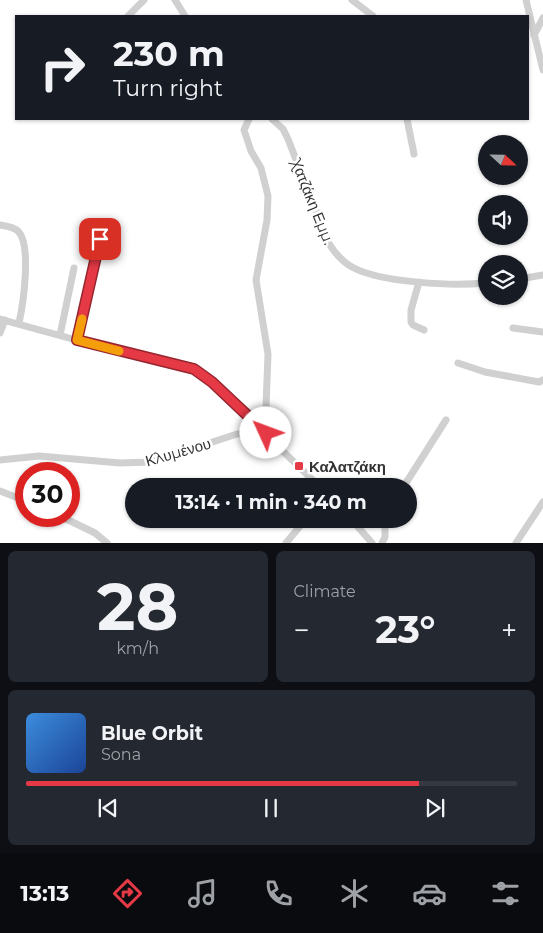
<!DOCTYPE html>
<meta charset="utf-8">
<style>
body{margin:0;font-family:Montserrat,sans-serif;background:#242831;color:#f1f3f6;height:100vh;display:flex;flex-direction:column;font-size:19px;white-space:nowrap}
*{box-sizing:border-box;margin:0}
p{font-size:16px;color:#9ea1a6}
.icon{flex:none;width:28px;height:28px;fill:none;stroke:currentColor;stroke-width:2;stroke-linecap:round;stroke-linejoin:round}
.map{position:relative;height:543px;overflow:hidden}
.side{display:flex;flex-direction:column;gap:8px;padding:8px;background:#0d0f14;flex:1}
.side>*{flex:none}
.banner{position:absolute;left:15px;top:15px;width:514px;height:105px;border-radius:0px;box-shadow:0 1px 4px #0004;background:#171b24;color:#f1f3f6;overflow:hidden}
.needle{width:32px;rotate:112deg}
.fabs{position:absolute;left:478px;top:135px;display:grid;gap:10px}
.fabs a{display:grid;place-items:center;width:50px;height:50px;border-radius:50%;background:#171b24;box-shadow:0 1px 4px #0004;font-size:25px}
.speed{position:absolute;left:15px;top:462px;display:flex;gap:10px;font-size:25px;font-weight:700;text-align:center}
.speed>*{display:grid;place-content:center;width:65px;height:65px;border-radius:50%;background:#171b24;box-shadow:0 1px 4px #0004;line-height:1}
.speed .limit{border:8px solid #d22;background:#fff;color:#111}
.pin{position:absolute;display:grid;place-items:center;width:42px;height:42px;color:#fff;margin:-21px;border-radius:10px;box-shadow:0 2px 8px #0006}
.me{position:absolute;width:55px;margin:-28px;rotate:313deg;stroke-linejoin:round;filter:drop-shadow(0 0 4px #0008)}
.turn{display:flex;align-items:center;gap:18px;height:105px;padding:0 15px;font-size:22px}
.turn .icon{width:65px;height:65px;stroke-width:2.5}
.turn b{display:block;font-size:35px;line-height:42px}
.big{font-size:38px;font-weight:700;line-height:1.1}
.side .card{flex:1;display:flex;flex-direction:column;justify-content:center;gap:8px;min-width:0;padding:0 18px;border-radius:8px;background:#242831}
.side .dial{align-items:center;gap:0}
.dial b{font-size:65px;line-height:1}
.song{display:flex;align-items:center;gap:15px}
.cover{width:60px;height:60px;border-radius:8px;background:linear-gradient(135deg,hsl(210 70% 55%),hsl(220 70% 35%))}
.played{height:5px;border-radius:2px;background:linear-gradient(90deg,#e63946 80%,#363941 80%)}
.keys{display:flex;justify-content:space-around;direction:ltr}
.heat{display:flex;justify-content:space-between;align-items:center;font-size:28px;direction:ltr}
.side .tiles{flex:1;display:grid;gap:8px;grid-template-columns:1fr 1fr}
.card:last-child{grid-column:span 2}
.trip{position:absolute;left:125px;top:478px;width:292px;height:50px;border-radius:25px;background:#171b24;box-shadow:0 1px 4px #0004;font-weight:700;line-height:50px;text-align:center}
.menu{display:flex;height:80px;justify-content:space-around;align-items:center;background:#090b0e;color:#9ea1a6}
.menu .icon{width:35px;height:35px}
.menu .active{color:#e63946}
.menu b{font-size:22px;color:#f1f3f6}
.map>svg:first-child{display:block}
</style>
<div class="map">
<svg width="543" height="543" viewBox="0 0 543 543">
<rect width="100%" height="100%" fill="#fff"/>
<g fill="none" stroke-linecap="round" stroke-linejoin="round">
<g stroke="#d0d0d0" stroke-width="7">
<path d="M175,0L185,16"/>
<path d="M352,0L373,16"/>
<path d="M526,0L543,70"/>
<path d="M128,16L144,0"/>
<path d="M534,35L543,18"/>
<path d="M249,119L244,130L251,151L261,168L268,196L267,220L256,280L268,354L265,433"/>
<path d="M272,119L283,129L288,139L328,242C334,252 341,261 352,267C381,283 453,286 486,283"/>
<path d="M407,119L414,154"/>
<path d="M0,225C6,226 14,227 18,231C32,245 23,305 19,323"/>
<path d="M519,279L543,275"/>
<path d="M419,282L411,310V322L413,325L424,330"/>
<path d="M0,319L98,346L194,369L211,382L319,486"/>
<path d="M513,328L543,332"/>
<path d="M0,333L5,320"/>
<path d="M60,335L74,268"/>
<path d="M77,340L100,239"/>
<path d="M458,363L485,372L539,382L543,380"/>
<path d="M0,460L39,456L120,463L151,462L237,434L265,433"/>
<path d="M404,486L446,420"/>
<path d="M0,491L26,501"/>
<path d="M60,516L95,533L107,543"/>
<path d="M351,519L372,543"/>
<path d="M286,543L306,519"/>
<path d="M382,543L385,537V519"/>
<path d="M516,543L543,502"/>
</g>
</g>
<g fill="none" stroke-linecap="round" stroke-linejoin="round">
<g stroke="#96252e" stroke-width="12">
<path id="route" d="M100,239L77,340L194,369L212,382L266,433"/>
</g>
<use href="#route" stroke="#e63946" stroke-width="9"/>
<path stroke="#f59e0b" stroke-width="9" d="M82,319L77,340L119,351"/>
</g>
<rect fill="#e63946" stroke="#fff" stroke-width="2" x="294" y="461" width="10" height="10" rx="2.5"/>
<g text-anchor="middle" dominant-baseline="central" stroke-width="5" stroke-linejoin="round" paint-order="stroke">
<g font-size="15" fill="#333" stroke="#fff">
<text transform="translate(313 202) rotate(68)">Χατζάκη Εμμ.</text>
<text transform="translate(178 452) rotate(-16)">Κλυμένου</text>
</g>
<g font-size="15" font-weight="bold" fill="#333" stroke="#fff" text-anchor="start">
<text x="309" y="466">Καλατζάκη</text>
</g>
</g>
</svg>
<div class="fabs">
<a><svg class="needle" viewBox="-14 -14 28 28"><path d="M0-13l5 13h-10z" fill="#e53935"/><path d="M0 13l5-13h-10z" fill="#9ea1a6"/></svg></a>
<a><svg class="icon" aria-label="sound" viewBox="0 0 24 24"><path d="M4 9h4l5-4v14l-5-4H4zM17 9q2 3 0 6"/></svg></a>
<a><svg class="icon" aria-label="layers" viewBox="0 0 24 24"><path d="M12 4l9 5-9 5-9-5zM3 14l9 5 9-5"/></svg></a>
</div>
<div class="speed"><div class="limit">30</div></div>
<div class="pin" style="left:100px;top:239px;background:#d93025"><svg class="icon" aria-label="arrive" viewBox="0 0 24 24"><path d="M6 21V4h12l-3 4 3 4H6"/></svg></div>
<svg class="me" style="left:266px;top:433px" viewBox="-20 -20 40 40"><circle r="19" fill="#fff"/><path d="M0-13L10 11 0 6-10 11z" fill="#e63946"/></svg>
<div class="trip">13:14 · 1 min · 340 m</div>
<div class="banner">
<div class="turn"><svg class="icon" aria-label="right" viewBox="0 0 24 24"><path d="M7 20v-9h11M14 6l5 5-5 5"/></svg><div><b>230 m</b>Turn right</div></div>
</div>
</div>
<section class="side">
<div class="tiles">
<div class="card dial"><b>28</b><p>km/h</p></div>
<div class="card"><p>Climate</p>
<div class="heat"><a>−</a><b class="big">23°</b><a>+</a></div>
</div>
<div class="card">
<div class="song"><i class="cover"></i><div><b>Blue Orbit</b><p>Sona</p></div></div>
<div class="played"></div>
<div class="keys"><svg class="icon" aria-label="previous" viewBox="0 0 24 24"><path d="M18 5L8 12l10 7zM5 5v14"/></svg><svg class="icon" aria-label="pause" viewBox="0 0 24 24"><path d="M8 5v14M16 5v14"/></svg><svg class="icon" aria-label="next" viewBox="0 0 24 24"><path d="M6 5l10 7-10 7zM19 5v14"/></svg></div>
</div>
</div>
</section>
<nav class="menu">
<b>13:13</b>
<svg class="icon active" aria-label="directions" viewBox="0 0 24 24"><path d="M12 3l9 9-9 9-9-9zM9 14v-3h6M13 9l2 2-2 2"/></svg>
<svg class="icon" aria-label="music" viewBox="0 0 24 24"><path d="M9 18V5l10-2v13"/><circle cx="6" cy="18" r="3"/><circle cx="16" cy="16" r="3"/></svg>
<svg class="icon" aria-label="phone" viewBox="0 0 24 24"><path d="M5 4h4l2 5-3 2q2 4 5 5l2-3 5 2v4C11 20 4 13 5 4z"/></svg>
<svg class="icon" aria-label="climate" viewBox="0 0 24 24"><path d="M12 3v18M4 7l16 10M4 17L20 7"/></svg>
<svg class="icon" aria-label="car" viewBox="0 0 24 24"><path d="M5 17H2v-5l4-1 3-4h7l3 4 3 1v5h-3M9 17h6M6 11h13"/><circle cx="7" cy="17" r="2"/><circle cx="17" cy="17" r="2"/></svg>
<svg class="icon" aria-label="filters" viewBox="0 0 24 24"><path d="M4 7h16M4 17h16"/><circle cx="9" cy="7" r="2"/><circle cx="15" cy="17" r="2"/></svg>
</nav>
